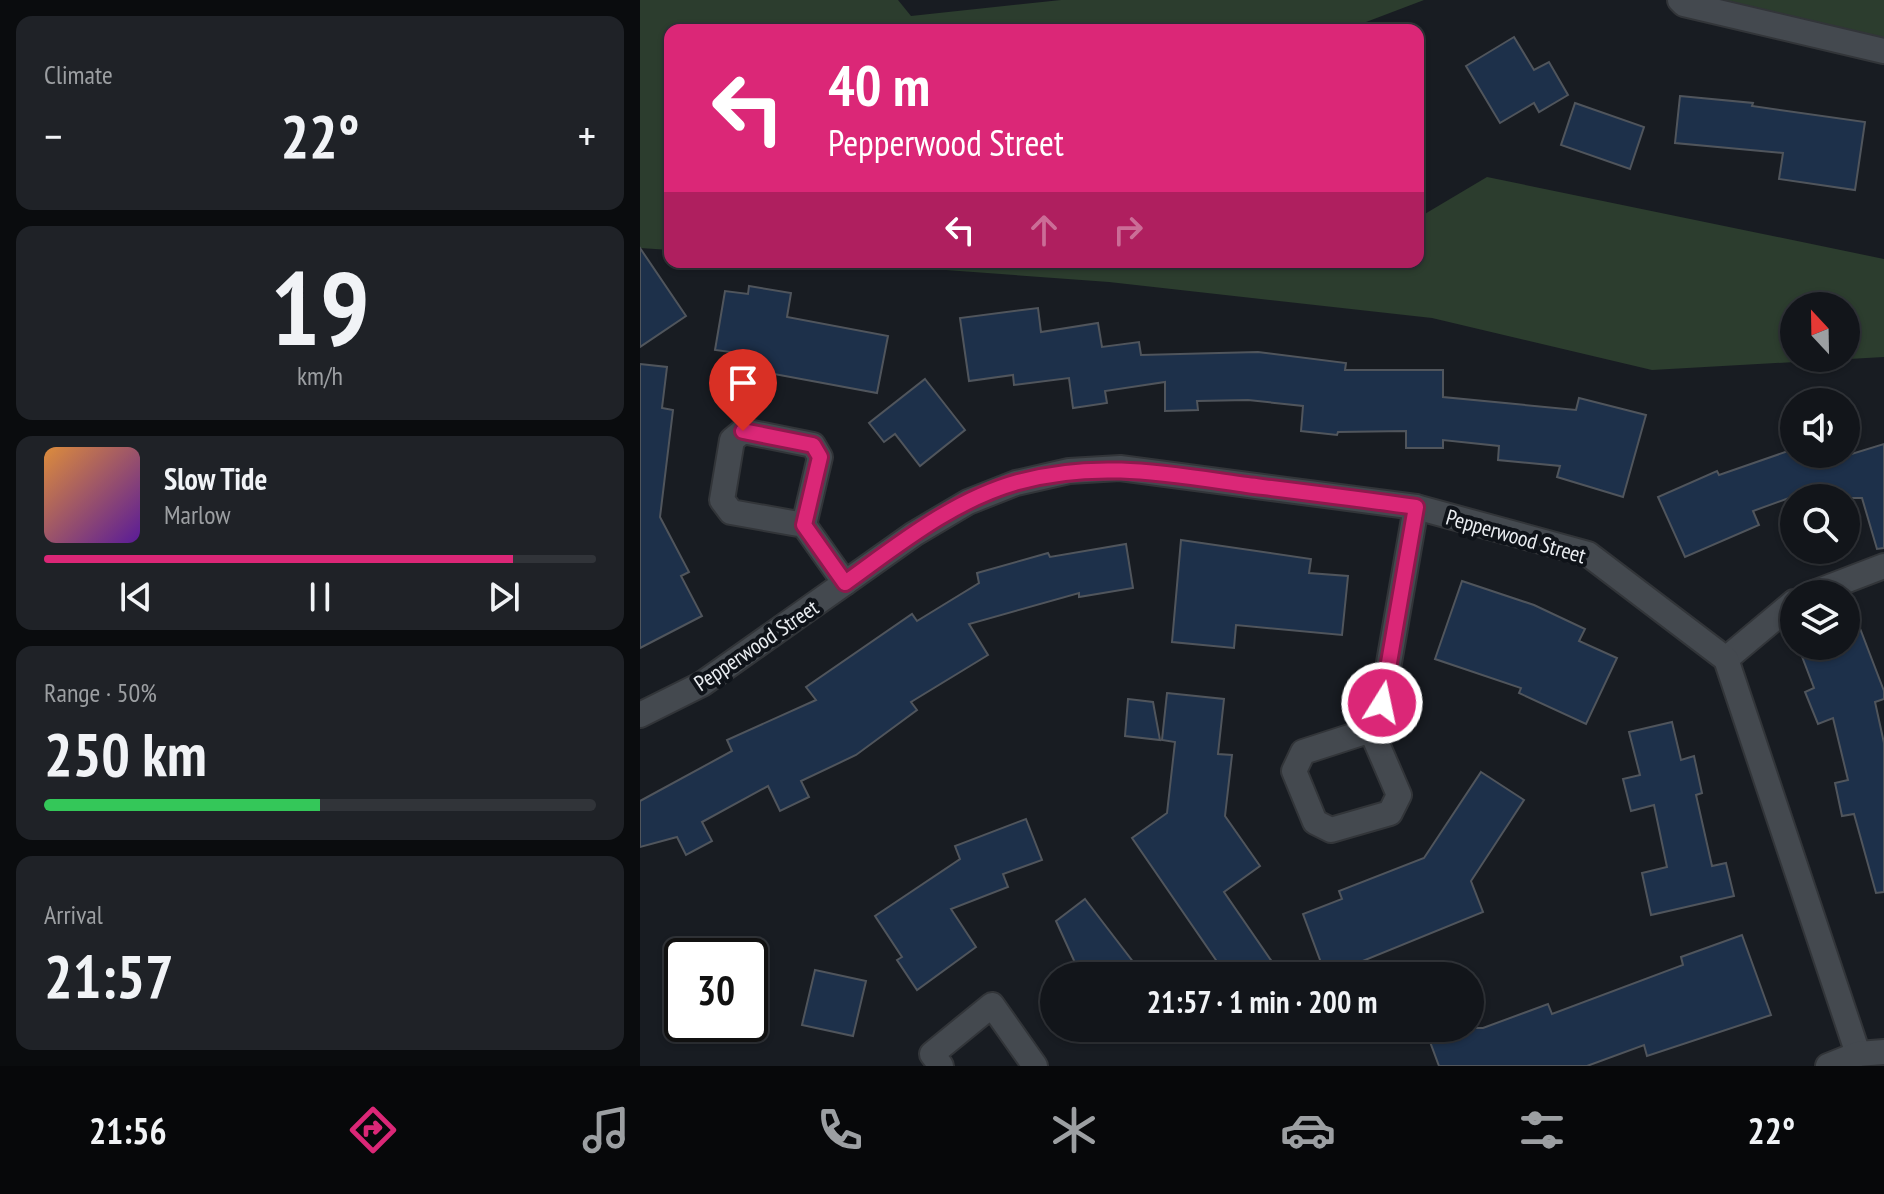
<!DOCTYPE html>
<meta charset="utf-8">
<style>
body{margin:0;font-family:"PT Sans Narrow",sans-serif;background:#1f2227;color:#f1f3f6;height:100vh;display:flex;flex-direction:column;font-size:30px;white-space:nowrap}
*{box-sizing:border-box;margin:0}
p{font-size:26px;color:#9c9fa2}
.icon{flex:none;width:44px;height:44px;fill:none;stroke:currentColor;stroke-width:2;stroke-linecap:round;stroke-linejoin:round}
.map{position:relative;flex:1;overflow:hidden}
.sheet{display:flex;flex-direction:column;gap:16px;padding:16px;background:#0a0c0e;width:640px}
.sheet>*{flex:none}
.banner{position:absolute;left:24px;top:24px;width:760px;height:244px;border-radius:16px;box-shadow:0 2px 6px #0004,0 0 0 2px #313439;background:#db2777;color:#fff;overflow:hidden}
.needle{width:52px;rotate:338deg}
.tools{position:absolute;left:1140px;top:292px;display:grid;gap:16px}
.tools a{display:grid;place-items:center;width:80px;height:80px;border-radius:50%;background:#12151a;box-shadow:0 2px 6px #0004,0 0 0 2px #313439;font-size:40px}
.speed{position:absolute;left:24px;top:938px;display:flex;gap:16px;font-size:40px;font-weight:700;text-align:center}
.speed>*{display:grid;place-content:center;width:104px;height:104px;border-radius:50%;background:#12151a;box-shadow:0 2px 6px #0004,0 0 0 2px #313439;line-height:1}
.speed .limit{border:4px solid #111;border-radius:12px;background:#fff;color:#111}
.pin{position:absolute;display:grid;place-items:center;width:68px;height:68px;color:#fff;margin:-82px -34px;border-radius:50% 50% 50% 0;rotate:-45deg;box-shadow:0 0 8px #0007}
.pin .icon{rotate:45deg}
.me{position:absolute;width:88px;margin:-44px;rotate:10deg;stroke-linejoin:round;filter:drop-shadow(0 0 6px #0008)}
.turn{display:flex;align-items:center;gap:28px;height:168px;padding:0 32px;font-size:36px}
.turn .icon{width:104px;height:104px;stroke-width:2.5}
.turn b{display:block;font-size:56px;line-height:68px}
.lanes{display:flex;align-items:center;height:76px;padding:0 32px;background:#0003;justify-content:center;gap:40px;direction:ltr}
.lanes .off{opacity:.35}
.big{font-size:60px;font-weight:800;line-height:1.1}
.sheet .widget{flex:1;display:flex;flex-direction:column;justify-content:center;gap:12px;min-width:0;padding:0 28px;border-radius:16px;background:#1f2227}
.sheet .dial{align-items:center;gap:0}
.dial b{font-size:104px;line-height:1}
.song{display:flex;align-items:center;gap:24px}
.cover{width:96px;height:96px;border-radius:12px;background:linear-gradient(135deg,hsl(30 70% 55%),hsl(270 70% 35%))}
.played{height:8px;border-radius:4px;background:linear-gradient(90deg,#db2777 85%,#313439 85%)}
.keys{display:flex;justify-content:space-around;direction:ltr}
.heat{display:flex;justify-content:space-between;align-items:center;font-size:44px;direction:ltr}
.charge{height:12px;border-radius:6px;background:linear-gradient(90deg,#34c759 50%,#313439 0)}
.trip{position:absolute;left:400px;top:962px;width:444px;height:80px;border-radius:40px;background:#12151a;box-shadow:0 2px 6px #0004,0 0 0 2px #313439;font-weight:800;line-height:80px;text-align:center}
.menu{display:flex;height:128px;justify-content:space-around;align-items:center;background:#07080a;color:#9c9fa2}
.menu .icon{width:56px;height:56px}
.menu .active{color:#db2777}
.menu b{font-size:36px;color:#f1f3f6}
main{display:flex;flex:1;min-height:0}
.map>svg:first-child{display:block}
</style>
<main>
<section class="sheet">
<div class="widget"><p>Climate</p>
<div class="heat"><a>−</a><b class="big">22°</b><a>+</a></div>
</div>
<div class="widget dial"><b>19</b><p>km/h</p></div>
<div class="widget">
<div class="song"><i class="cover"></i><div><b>Slow Tide</b><p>Marlow</p></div></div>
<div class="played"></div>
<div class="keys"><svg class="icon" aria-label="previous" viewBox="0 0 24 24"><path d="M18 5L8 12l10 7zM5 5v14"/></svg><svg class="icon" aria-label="pause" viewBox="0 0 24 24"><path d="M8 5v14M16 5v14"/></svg><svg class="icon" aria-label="next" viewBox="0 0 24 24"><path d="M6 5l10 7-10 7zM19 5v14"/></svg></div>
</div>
<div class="widget"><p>Range · 50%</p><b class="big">250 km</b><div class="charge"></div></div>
<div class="widget"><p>Arrival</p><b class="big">21:57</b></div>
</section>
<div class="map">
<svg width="1244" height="1066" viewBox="0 0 1244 1066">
<rect width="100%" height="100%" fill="#181c22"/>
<g fill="#2c3d2e" fill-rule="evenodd">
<path d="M0,0H258L271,16L421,0H784L705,30H30V250L0,248Z"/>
<path d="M1040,0H1244V51Z"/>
<path d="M847,177L1244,259V357L1012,370L792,318L469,282L196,262H778V218ZM1206,306V358H1154V306Z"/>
</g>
<g fill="#1d304a" stroke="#50555c" stroke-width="2">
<path d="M874,37L894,70L909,62L928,95L899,112L894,103L860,123L826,66Z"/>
<path d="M1040,96L1113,103L1112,106L1225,122L1215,190L1139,179L1143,153L1035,143Z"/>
<path d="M935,103L1004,127L990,169L921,145Z"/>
<path d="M0,248L46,316L0,347Z"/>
<path d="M109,286L151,293L147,317L248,336L237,393L112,370L114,355L75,350L85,291L108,294Z"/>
<path d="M398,308L401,332L458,323L462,347L499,342L501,355L618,352L706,363L705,370H803V397L936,410L939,398L1006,415L983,497L917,477L920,466L858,460L859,446L803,440V448H766V431L698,432L697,435L661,431L663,406L608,400L557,401L558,410L525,411V382L465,391L467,403L433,408L429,378L374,385L373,375L329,381L320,318Z"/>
<path d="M0,364L27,367L22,408L33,410L20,517L49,572L41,576L62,616L0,648Z"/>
<path d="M285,379L325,430L280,466L255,434L244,442L229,423Z"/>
<path d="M1244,444V548L1237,549L1222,498H1149L1113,511L1119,525L1045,557L1018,497L1077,471L1079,475L1154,449V454H1189L1192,460Z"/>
<path d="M541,540L671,559L669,573L708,576L702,635L596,625L594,648L532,642Z"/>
<path d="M486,544L493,588L439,597V593L329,624L348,655L271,702L277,710L216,755L161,781L169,797L140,811L128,786L62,822L72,841L46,855L37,837L0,847V801L92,751L87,740L176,700L166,687L272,614L277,621L339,583L337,573L408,553L410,557Z"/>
<path d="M822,581L894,605L945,629L939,641L977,658L946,724L879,693L881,688L795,659Z"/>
<path d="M1208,597L1244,691V699L1235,702L1244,743V892L1236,893L1214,814L1202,816L1195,783L1208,780L1193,718L1178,724L1165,692L1174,688L1158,646H1206Z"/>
<path d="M527,693L584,699L578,754L592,755L585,816L620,866L584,892L635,966L620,976H587L492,838L527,813L535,742L522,740Z"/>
<path d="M488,699L513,702L520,740L485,736Z"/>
<path d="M1032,722L1041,760L1054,756L1062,793L1056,795L1072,866L1086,863L1094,896L1011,915L1002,873L1027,867L1014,805L991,811L983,779L1000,775L989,732Z"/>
<path d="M841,772L884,800L831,881L843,912L686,976L663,914L702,899L699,891L784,858Z"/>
<path d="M386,819L402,860L363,874L368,887L311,909L336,947L277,990L257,960L262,957L235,916L320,859L315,846Z"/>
<path d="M445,899L504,976H441L416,921Z"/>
<path d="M1102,935L1131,1015L1007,1056L1004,1045L947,1066H799L789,1039L821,1028H843L908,1004L912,1014L1043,965L1041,957Z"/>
<path d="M175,970L226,981L213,1036L162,1025Z"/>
</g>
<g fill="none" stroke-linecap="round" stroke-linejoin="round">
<g stroke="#323539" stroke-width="28">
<g id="minor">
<path d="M1040,0L1044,4L1244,51"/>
<path d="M164,525L180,457L173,445L103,431L92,440L82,500L91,512L164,525L205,583"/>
<path d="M1171,594L1244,566"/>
<path d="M1086,659L1154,602"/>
<path d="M0,715L62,684L274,534L328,502L376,483L429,471L480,468L776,507L948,554L1086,659L1218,1054"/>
<path d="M731,730L663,752L654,771L675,822L691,830L750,813L759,795L731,730L742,703L776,507"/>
<path d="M301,1066L292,1054L352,1005L395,1066"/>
<path d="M1188,1066L1218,1054L1244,1052"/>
</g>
</g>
<use href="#minor" stroke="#44494f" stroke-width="24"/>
</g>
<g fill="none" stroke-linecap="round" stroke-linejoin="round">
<g stroke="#8e194d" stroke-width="20">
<path id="route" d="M103,431L173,445L180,457L164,525L205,583C258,545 313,500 378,482C457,460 528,474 607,485C663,492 720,499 776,507L742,703"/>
</g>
<use href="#route" stroke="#db2777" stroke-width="14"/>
</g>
<g text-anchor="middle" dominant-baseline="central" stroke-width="8" stroke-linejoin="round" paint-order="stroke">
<g font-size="22" fill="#e9ecf0" stroke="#0f1319">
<text transform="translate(876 536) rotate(16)">Pepperwood Street</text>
<text transform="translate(116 645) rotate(-34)">Pepperwood Street</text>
</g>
</g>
</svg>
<div class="tools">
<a><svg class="needle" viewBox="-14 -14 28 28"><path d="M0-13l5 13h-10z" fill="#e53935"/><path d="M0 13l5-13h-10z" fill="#9c9fa2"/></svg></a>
<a><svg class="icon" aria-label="sound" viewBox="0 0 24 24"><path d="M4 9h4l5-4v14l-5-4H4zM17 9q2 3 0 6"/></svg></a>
<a><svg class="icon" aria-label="search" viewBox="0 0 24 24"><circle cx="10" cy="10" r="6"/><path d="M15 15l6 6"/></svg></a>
<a><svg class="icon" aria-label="layers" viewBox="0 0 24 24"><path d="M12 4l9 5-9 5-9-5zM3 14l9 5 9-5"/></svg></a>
</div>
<div class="speed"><div class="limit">30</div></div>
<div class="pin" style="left:103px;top:431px;background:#d93025"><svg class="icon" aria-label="arrive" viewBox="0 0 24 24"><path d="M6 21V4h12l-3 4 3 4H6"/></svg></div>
<svg class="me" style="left:742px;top:703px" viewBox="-20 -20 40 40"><circle r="17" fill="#db2777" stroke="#fff" stroke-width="3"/><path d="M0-11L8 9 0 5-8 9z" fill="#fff"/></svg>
<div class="trip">21:57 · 1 min · 200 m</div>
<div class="banner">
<div class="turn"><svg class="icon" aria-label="left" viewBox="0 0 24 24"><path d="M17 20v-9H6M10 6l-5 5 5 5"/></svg><div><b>40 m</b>Pepperwood Street</div></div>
<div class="lanes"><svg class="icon" aria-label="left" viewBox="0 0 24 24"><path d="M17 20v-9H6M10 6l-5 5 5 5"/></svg><svg class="icon off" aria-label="ahead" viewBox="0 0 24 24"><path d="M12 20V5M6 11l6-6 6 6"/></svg><svg class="icon off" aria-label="right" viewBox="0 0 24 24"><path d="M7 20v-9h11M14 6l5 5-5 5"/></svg></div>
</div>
</div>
</main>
<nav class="menu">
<b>21:56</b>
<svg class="icon active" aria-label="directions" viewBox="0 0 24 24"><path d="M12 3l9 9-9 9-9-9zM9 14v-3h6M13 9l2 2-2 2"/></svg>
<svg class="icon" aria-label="music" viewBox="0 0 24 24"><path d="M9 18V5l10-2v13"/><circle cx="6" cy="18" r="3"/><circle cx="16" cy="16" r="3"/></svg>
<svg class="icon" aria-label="phone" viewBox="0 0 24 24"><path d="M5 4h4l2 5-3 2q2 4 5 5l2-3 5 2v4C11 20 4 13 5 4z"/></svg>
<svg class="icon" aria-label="climate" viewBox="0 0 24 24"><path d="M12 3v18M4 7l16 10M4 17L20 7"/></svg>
<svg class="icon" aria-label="car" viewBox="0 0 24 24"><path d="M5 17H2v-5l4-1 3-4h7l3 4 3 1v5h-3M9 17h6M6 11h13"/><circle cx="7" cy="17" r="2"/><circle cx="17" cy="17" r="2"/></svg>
<svg class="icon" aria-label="filters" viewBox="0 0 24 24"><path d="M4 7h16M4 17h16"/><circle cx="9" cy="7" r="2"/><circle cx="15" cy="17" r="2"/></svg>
<b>22°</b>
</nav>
